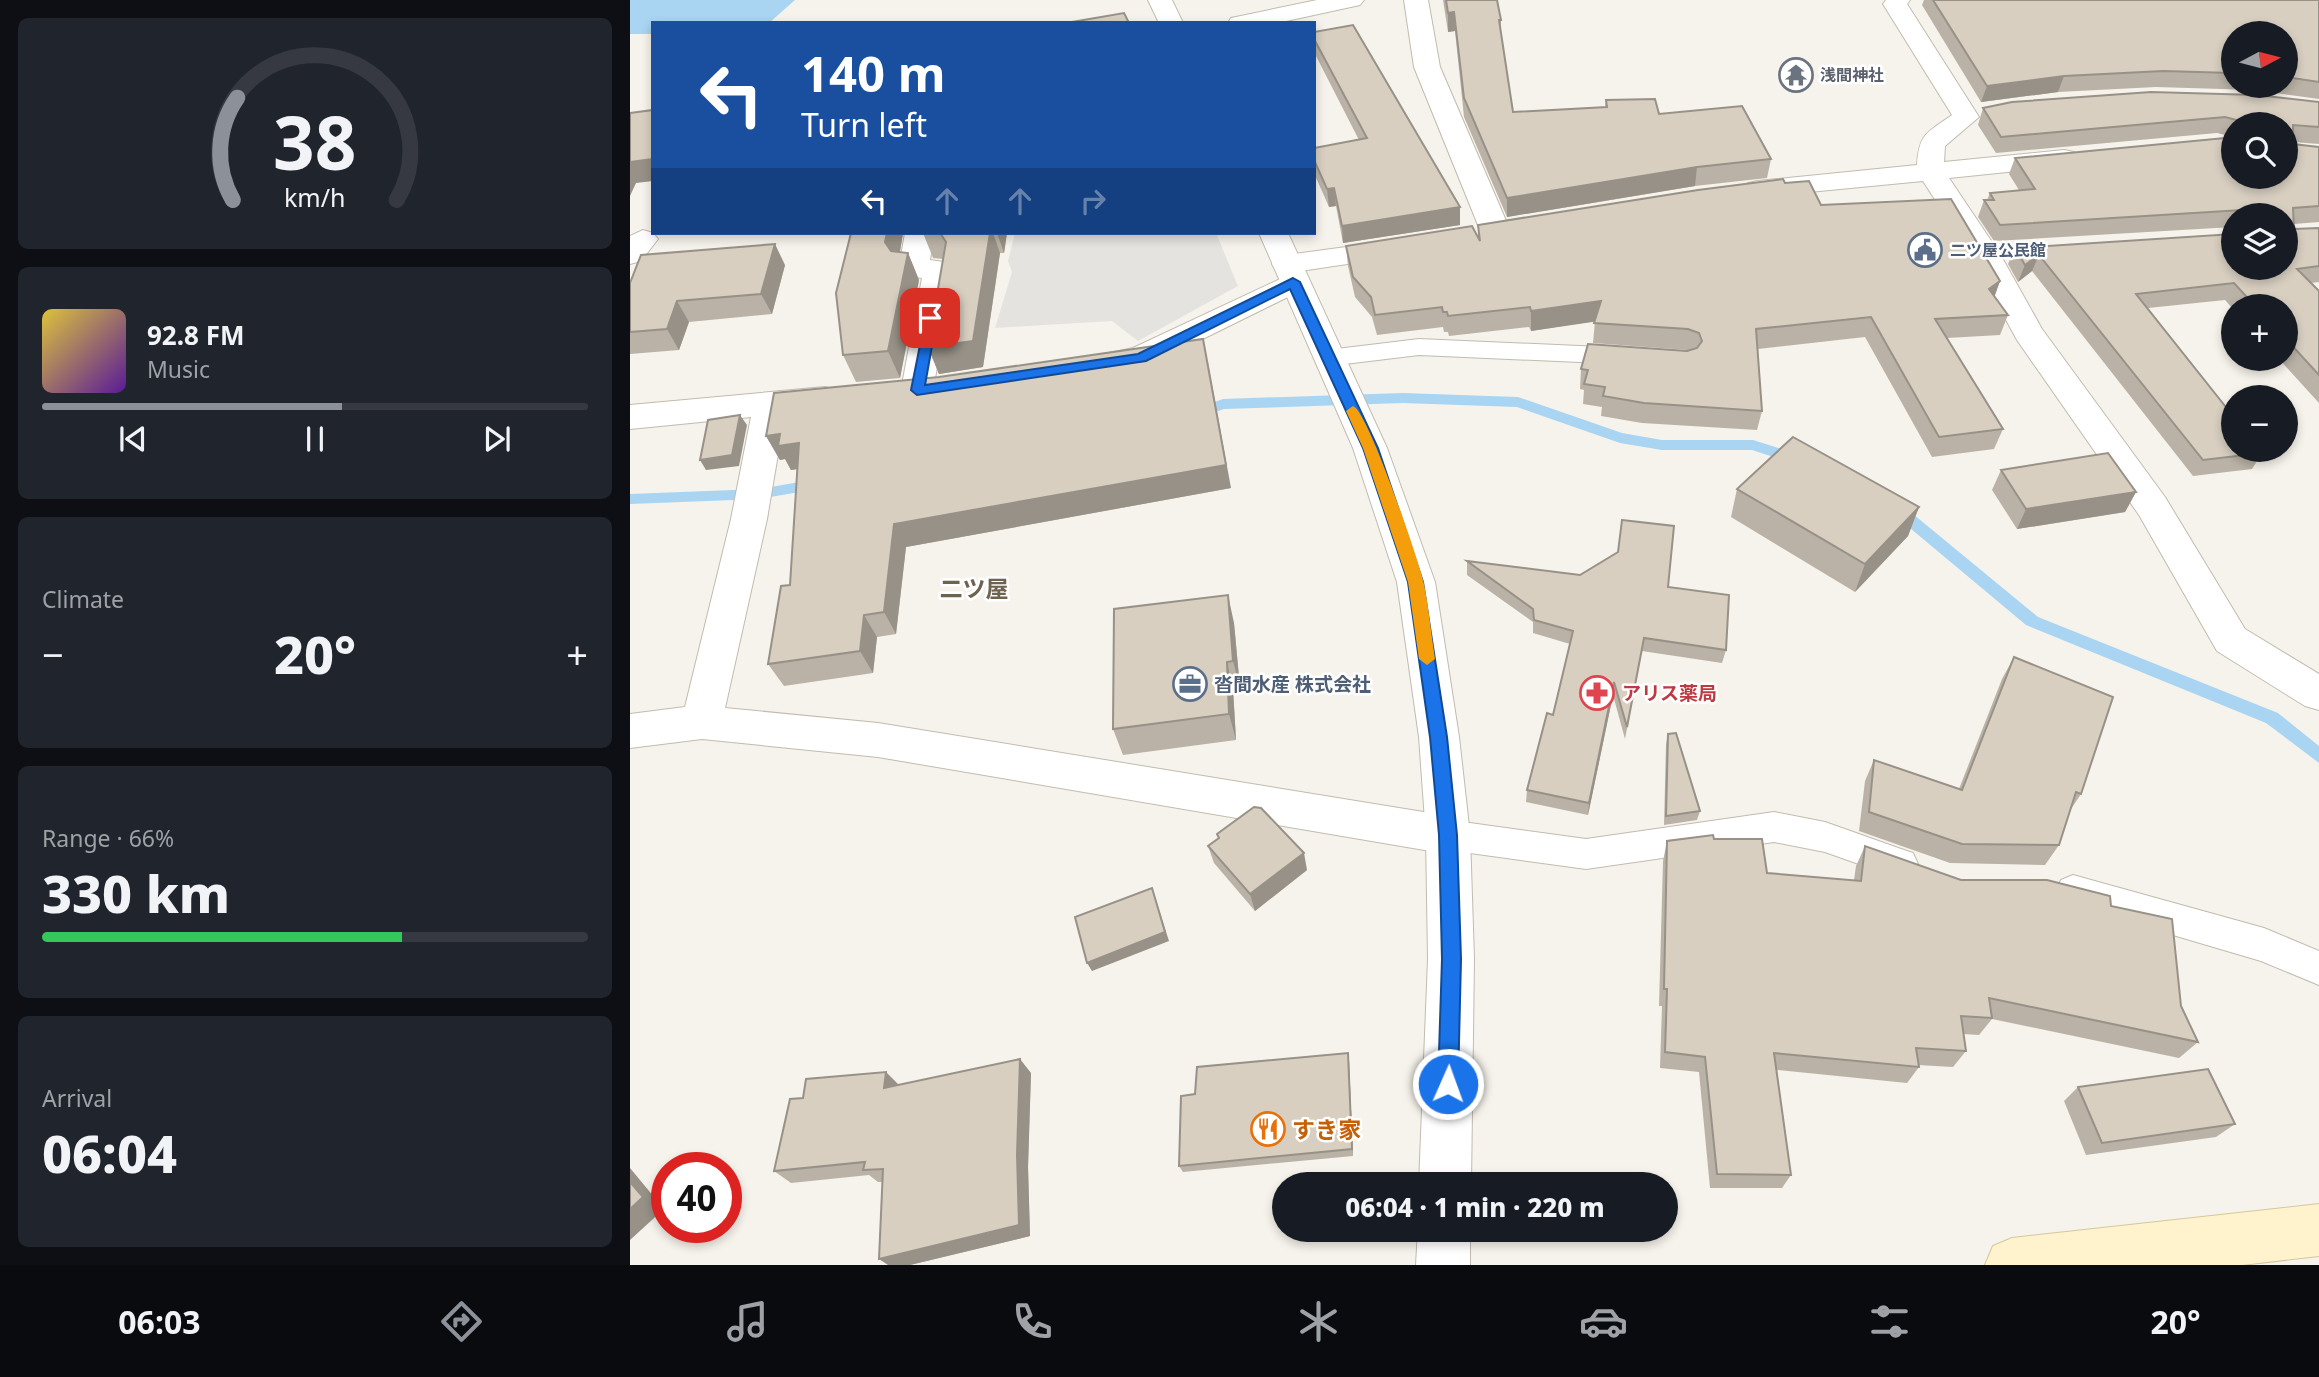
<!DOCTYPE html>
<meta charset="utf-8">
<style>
body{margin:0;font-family:"Noto Sans","Noto Sans JP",sans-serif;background:#20242c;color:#f1f3f6;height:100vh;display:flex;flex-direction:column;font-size:26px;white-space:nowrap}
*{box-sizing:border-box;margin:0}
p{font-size:23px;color:#9ea1a6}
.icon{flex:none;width:38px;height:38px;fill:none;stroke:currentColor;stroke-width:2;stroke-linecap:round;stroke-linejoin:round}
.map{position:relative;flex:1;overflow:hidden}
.side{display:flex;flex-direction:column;gap:18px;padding:18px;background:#0d0f14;width:630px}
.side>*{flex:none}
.banner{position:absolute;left:21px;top:21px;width:665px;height:214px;border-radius:0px;box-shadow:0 4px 10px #0003;background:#1a4fa0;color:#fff;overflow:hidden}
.needle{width:46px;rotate:83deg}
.controls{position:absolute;left:1591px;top:21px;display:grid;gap:14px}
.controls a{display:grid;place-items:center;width:77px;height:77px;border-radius:50%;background:#171b24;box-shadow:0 4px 10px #0003;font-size:35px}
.speed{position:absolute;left:21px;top:1152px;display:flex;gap:14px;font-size:35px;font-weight:700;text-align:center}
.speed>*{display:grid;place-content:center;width:91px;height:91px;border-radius:50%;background:#171b24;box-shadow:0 4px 10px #0003;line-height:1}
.speed .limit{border:10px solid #d22;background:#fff;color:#111}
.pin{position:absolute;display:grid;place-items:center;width:60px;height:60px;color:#fff;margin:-30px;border-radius:14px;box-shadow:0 4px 10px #0006}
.me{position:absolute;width:77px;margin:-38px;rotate:2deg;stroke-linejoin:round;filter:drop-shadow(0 0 5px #0008)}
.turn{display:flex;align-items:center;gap:24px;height:147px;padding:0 35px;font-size:32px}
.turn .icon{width:91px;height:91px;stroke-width:2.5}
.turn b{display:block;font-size:49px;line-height:60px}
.lanes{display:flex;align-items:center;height:66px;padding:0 35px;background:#0003;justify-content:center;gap:35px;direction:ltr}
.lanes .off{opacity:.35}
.big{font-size:52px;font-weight:800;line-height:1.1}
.side .card{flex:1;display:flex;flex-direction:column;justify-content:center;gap:10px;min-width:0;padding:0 24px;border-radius:10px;background:#20242c}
.side .dial{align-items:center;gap:0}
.dial svg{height:182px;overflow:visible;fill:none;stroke:#363941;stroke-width:7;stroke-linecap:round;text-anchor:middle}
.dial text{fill:#f1f3f6;stroke:none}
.song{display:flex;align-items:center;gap:21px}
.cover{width:84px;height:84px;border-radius:10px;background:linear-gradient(135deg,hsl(50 70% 55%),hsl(270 70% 35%))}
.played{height:7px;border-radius:4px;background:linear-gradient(90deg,#8c9099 55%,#363941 55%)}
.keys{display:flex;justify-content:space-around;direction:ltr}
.heat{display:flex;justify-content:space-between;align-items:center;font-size:38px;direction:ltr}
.charge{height:10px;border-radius:5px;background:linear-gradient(90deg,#34c759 66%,#363941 0)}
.trip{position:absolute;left:642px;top:1172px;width:406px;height:70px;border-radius:35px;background:#171b24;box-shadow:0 4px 10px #0003;font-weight:800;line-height:70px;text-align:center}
.dock{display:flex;height:112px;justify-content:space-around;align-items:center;background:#090b0e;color:#9ea1a6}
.dock .icon{width:49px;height:49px}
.dock .selected{color:#8c9099}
.dock b{font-size:32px;color:#f1f3f6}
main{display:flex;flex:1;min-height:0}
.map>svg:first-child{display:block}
</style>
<main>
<section class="side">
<div class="card dial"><svg viewBox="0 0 100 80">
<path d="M14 69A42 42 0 1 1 86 69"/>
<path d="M14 69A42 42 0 0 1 16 24" stroke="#8c9099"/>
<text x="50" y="56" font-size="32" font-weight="700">38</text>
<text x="50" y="72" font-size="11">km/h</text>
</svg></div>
<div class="card">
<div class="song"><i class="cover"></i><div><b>92.8 FM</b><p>Music</p></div></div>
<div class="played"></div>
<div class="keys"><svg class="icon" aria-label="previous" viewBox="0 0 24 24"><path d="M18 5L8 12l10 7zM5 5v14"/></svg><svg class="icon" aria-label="pause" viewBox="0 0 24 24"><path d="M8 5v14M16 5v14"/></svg><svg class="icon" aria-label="next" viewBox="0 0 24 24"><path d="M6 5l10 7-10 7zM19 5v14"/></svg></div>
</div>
<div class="card"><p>Climate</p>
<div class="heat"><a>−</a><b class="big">20°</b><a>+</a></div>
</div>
<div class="card"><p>Range · 66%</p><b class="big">330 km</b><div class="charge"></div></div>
<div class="card"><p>Arrival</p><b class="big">06:04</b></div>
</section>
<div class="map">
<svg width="1689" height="1265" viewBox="0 0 1689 1265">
<rect width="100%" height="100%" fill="#f6f3ec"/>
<path fill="#e5e3e0" d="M385,233H586L608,286L508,341L482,321L365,328L382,272L378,261Z"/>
<path fill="#a9d4f2" d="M0,0H165L139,23H23V34H0Z"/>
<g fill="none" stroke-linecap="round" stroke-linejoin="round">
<g fill="#a9d4f2" fill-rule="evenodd">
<path d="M773,393L888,397L992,433L1032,440H1123L1171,455L1173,459L1166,464L1122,450H1032L990,443L887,407L773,403L594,409L565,419L558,414L560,411L593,399Z"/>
<path d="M187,479L194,484L192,488L129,499L0,504V494L129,489Z"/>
<path d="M1267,504L1272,505L1408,617L1648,713L1689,746V763L1636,723L1396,625L1262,513L1260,509L1262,505Z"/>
</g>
<g stroke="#c2bbae" stroke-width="2">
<g id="service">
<path d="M789,339L994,348L1003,350L1006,356L1003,362L994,364L789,355L698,366L689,364L686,358L689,352L698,350Z"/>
<path d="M1144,812L1195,822L1271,849L1283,853L1288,864L1283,875L1271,879L1195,852L1144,842L956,869L818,850L806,845L801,835L806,825L818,820L956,839Z"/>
<path d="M1443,875L1634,928L1689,951V985L1631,961L1431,902L1426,891L1431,880Z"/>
</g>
</g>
<g stroke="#c2bbae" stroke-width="2">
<g id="minor">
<path d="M687,0H734L730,5L647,23H598L601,18Z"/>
<path d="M774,0H798L810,67L880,230L875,236L865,239L855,236L850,230L784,67Z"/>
<path d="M1256,0H1280L1277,4L1349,117L1315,146L1314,162L1434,150L1444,152L1448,158L1444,164L1434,166L1319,178L1370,254L1412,329L1535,497L1615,629L1689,674V710L1675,706L1587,651L1509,515L1387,340L1340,254L1293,181L1128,197L1118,195L1114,189L1118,183L1128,181L1287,165C1289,133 1297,133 1322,115L1253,4Z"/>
<path d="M13,230L23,233L28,239L11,261L0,264V236Z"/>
<path d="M275,233H304L300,260L320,263L324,270L303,390L299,398L287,401L275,398L271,390L292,278L273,275L269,268Z"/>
<path d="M768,240L778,243L783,249L778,255L657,273L646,271L642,264L646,257L657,255Z"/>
<path d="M663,273L674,275L678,282L674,289L522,364L491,372L480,369L475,361L480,353L503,348Z"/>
<path d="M195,387L207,390L212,398L207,406L155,413L137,519L95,708L248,723L818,816L833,822L840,835L833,848L818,854L248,757L72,739L0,748V714L55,707L101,519L121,417L0,429V405Z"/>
</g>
</g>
<g stroke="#c2bbae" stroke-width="2">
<g id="tertiary">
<path d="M518,0H542L553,23H529Z"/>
<path d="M629,233H658L757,448L805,582L829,737L840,835L844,959L841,1185H789L798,959L796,835L789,737L767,582L723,448Z"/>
<path d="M788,1230H840V1265H786Z"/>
</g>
</g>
<g stroke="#d6c79b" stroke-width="2">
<path id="secondary" d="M1689,1204V1256L1612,1265H1355L1363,1246L1382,1238Z"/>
</g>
<use href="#service" fill="#fff" fill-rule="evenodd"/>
<use href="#minor" fill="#fff" fill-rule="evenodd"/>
<use href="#tertiary" fill="#fff" fill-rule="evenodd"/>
<use href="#secondary" fill="#fff3cd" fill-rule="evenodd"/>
</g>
<g fill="#bab2a6" fill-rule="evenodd">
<path d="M813,0H867L871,20V36L883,112L975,107L976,100L1029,114L1141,159L1137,178L1065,186L877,217L834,117L825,31L818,32Z"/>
<path d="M1294,0H1689V99L1624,90L1526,87L1428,92L1351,102L1292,5ZM1603,33H1656V86H1603Z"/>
<path d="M684,32L830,207V225L713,243L706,206L699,207L684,173V148L729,140L684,52Z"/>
<path d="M1689,102V144L1663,142V144L1689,147V222L1664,224V229L1689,228V282L1681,283L1689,291V403L1649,359H1656V306H1603V309L1595,300L1518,308L1632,453L1622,469L1563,476L1402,271L1388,282L1378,264L1385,248L1603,268L1656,215H1603V227L1364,241L1348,217L1354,200H1357L1360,193L1389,190L1379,174L1385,158L1603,177L1656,124H1603V137L1587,133L1366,153L1348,125L1353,108Z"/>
<path d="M1155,183L1191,205L1370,281L1364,296L1378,315L1370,335L1317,338L1373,429L1364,449L1302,457L1235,337L1128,349L1132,411L1127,430L1012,423L971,416L972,407L953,404L954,390L950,389L951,369L1058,350L963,343L965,321L901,331L899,327L819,336L818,332H814L813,327L747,335L742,317L725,297L718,266L716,246L848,238V225Z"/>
<path d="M221,233H273L270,252L278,253L289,280L270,378L226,382L213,355Z"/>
<path d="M293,233H377L374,253H370L353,367L309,374L298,347L313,259L303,258Z"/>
<path d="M155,265L142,314L59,322L49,350L0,354V283Z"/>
<path d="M136,436L601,488L276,547L266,634L247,637L243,673L154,686L138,664L160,585L167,469L161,470L155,459L150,460Z"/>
<path d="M1371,470L1506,492L1495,512L1387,529L1362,490Z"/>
<path d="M1107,489L1289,507L1278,536L1225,592L1101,517Z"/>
<path d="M837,561L1038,587L1096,650L1092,663L1012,651L995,739L983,695L958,815L896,802L897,790L923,715L940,644L903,633V622L837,575Z"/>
<path d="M604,623L610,688L603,689L606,740L493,755L483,729Z"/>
<path d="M1384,657L1451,794L1441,809L1429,845L1415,865L1320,863L1229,831L1235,781L1244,760L1329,789L1372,679Z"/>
<path d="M1038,734L1070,811L1067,820L1034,825L1036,744Z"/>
<path d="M587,834L677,870L625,911L584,863L578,846L589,839Z"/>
<path d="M1084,839L1137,873L1224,880L1226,866L1235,846L1331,880L1481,906L1551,1006L1568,1042L1549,1058L1362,1019L1349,1035L1333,1034L1336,1051L1323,1067L1288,1065L1289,1067L1277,1083L1147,1070L1161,1175L1152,1188H1080L1069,1072L1030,1068L1032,1006H1029L1033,861L1037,841Z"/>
<path d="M718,1053L719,1061L723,1156L553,1172L549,1166L565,1094Z"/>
<path d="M401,1073L398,1167L400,1236L280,1265H258L253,1182H248L239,1175L161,1183L144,1171L173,1098L269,1085Z"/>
<path d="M1448,1087L1605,1124L1586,1137L1456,1155L1434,1101Z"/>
</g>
<g fill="#979187">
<path d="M824,12L825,31L818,32V13Z"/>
<path d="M1434,76L1428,92L1351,102L1357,86Z"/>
<path d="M23,159V181L6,183L0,196V162Z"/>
<path d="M1067,167L1065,186L877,217V198Z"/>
<path d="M704,188L706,206L699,207L697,189Z"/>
<path d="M830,207V225L713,243L712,226Z"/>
<path d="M257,233H273L267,269L255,242Z"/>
<path d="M360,233H363L370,253L353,367L309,374L298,347Z"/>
<path d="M367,233H377L374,253Z"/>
<path d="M145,244L155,265L142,314L131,294Z"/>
<path d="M278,253L289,280L270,378L258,351Z"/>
<path d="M1409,255L1402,271L1388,282L1395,265Z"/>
<path d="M1370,281L1363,301L1359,289Z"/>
<path d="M47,301L59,322L49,350L37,329Z"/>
<path d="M971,301L969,321L901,331V311Z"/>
<path d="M578,363L601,488L276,547L266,634L254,612L264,524Z"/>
<path d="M110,415L117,425L109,466L76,470L70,460Z"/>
<path d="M150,434L169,443L182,467L161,470L155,459L150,460L136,436Z"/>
<path d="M1506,492L1495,512L1387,529L1396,509Z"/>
<path d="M1289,507L1278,536L1225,592L1235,564Z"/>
<path d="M598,595L604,623L610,688L603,661Z"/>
<path d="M234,615L247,637L243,673L230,651Z"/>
<path d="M597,662L603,689L606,740L599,714Z"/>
<path d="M984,682L983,695L958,815L959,803Z"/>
<path d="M674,853L677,870L625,911L620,894Z"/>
<path d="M522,888L539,941L462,971L457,963Z"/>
<path d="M718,1053L719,1061L723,1156L722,1149Z"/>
<path d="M390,1059L401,1073L398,1167L400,1236L280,1265H258L249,1259L387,1155Z"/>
<path d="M256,1072L270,1086L254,1088Z"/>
<path d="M0,1168L34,1209L0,1240Z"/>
</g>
<g fill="#d8cfc1" stroke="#979187" stroke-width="2">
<path d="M816,0H867L871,20H869L883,112L977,107L976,100L1025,99L1029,114L1112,106L1141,159L1067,167L877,198L834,98L824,12L818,13Z"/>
<path d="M1303,0H1689V82L1656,77V33H1603V73L1533,71L1434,76L1357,86Z"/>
<path d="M494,13L499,23H436Z"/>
<path d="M723,25L830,207L712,226L704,188L697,189L684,160V148L737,138L684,39V32Z"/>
<path d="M1521,92L1627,95L1689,102V127L1663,125V144L1689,147V206L1663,208L1664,229L1689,228V266L1667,269L1689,291V375L1656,339V306H1625L1604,283L1506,294L1603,416V450H1630L1632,453L1573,460L1409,255L1395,265L1385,248L1603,234V268H1656V215H1614V213L1612,210L1370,225L1354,200H1364L1360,193L1405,189L1385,158L1595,138L1603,139V177H1656V124H1614V122L1595,117L1371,137L1353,108L1382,102Z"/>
<path d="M23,110V159L0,162V113Z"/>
<path d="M1153,179L1155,183L1179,181L1191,205L1321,199L1370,281L1359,289L1378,315L1305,319L1373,429L1309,437L1241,317L1126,329L1132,411L1014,403L973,396L975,387L954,384L958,370L951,369L958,344L1057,351L1067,348L1072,341L1069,333L1058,329L964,323L971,301L901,311L900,307L818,316L817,312H813L812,307L745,315L741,297L723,277L716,246L842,226L850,241L848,225L1068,190Z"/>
<path d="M221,233H257L255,242L261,251L278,253L258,351L213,355L206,293Z"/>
<path d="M305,233H360L343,341L298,347L316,242L310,233Z"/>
<path d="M145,244L131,294L47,301L37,329L0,332V283L11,255Z"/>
<path d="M573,339L596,465L264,524L254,612L234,615L230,651L138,664L151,586L160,585L169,443L148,446L150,434L136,436L144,393L309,377Z"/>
<path d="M110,415L102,455L70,460L78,420Z"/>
<path d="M1163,437L1289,507L1235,564L1107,489Z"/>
<path d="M1478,453L1506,492L1396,509L1371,470Z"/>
<path d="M992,520L1044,526L1038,587L1099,595L1096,650L1014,638L997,727L984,682L959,803L897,790L917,713L923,715L943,631L904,620L903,609L837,561L950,575L988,552Z"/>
<path d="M598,595L603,661L597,662L599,714L483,729L484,609Z"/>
<path d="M1384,657L1483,697L1451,794L1446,792L1429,845L1332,844L1239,812L1244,760L1332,790Z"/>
<path d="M1046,733L1070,811L1036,816L1038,734Z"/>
<path d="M624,807L631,808L674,853L620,894L578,846L589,838L587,834Z"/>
<path d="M1083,835L1084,839H1132L1137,873L1231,881L1235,846L1331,880H1417L1480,896L1481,906L1542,919L1551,1006L1568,1042L1359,998L1362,1018L1331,1016L1336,1051L1286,1048L1289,1067L1144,1053L1161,1175L1087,1174L1075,1057L1035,1052L1037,989H1034L1037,841Z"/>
<path d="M522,888L535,932L457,963L445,917Z"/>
<path d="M718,1053L722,1149L549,1166L551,1096L565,1094L567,1067Z"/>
<path d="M390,1059L387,1155L389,1225L249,1259L253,1169L233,1170L235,1162L144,1171L160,1099L173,1098L176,1079L256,1072L254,1088Z"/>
<path d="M1578,1069L1605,1124L1472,1143L1448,1087Z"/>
<path d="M0,1182L13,1197L0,1209Z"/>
</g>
<path fill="#1a73e8" stroke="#114b97" stroke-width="2" d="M663,278L670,282L748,448L793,582L817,737L827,835L831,959L828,1084L825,1092L818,1095L811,1092L808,1084L812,959L809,835L800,737L778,582L733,448L660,289L516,361L287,395L281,390L296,315L300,314L307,318L295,385L508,354Z"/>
<path fill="#f59e0b" d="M723,406C738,411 789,561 794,584C799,609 801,634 805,659L797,665L789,659L778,582L733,448L716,411Z"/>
<defs>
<g id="temple-ring" transform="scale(1.75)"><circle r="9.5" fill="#fff" stroke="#6b7280" stroke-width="1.5"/><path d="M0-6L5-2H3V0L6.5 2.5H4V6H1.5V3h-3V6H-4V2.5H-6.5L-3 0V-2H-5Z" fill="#6b7280"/></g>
<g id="civic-ring" transform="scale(1.75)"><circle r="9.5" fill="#fff" stroke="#5c6f8a" stroke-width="1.5"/><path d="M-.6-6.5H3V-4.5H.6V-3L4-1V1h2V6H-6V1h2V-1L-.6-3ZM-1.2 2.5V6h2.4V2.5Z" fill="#5c6f8a"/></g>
<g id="office-ring" transform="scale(1.75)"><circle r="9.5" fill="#fff" stroke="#5c6f8a" stroke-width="1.5"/><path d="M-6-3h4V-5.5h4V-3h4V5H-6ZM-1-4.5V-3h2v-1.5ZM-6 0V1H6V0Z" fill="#5c6f8a"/></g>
<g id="pharmacy-ring" transform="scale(1.75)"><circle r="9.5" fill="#fff" stroke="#e0444e" stroke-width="1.5"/><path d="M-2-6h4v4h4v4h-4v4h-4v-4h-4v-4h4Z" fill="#e0444e"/></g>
<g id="restaurant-ring" transform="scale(1.75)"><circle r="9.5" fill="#fff" stroke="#e8710a" stroke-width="1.5"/><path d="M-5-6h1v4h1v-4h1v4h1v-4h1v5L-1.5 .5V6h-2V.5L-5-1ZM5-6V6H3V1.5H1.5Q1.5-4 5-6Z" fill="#e8710a"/></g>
</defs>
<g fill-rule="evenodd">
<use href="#temple-ring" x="1166" y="75"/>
<use href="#civic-ring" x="1295" y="250"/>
<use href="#office-ring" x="560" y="684"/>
<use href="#pharmacy-ring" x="967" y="693"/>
<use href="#restaurant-ring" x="638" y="1129"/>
</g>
<g text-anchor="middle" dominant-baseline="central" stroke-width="5" stroke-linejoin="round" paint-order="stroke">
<g font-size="16" font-weight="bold" fill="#5b616d" stroke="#fff" text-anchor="start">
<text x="1190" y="75">浅間神社</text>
</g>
<g font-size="16" font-weight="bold" fill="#4e5e75" stroke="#fff" text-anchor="start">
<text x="1320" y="250">二ツ屋公民館</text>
</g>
<g font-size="19" font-weight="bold" fill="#4e5e75" stroke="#fff" text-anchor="start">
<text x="584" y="684">沓間水産 株式会社</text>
</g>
<g font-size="19" font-weight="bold" fill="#be3a42" stroke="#fff" text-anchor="start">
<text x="992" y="693">アリス薬局</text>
</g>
<g font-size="23" font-weight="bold" fill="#6e6250" stroke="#fff">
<text x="344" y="588">二ツ屋</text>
</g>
<g font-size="23" font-weight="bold" fill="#c56008" stroke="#fff" text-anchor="start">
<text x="662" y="1129">すき家</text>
</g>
</g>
</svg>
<div class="controls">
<a><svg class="needle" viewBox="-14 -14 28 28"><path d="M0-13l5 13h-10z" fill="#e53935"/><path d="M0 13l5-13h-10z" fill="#9ea1a6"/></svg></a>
<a><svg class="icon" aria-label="search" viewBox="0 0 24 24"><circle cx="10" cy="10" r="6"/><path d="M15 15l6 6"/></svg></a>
<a><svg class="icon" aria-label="layers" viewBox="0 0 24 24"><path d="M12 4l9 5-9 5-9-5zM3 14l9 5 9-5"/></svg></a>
<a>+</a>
<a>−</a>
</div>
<div class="speed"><div class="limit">40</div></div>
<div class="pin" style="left:300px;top:318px;background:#d93025"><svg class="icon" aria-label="arrive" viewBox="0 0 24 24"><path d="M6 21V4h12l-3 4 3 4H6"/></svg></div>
<svg class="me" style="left:818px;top:1084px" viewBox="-20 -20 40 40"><circle r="17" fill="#1a73e8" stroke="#fff" stroke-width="3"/><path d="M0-11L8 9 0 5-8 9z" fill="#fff"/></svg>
<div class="trip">06:04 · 1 min · 220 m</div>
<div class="banner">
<div class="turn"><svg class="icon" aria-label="left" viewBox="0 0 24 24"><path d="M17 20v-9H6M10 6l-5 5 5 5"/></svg><div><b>140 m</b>Turn left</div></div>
<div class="lanes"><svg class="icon" aria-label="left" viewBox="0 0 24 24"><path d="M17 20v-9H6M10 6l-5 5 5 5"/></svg><svg class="icon off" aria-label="ahead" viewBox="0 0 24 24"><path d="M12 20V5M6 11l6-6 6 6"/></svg><svg class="icon off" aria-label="ahead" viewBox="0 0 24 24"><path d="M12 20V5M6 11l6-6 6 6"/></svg><svg class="icon off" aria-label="right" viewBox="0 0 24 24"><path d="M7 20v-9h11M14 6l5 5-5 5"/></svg></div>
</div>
</div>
</main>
<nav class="dock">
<b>06:03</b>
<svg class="icon selected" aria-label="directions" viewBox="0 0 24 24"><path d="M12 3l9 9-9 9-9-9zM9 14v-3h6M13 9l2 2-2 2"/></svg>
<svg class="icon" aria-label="music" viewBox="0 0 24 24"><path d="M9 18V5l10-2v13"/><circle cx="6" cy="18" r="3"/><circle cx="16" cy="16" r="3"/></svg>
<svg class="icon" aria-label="phone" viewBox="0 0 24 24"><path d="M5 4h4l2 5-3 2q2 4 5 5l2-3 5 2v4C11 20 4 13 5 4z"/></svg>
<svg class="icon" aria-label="climate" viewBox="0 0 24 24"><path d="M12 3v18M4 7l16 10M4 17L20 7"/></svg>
<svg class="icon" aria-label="car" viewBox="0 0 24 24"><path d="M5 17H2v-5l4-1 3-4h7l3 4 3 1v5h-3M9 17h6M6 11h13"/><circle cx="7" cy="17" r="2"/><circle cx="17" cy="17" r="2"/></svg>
<svg class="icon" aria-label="filters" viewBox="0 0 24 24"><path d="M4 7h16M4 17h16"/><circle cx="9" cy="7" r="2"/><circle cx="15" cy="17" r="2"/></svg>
<b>20°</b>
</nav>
